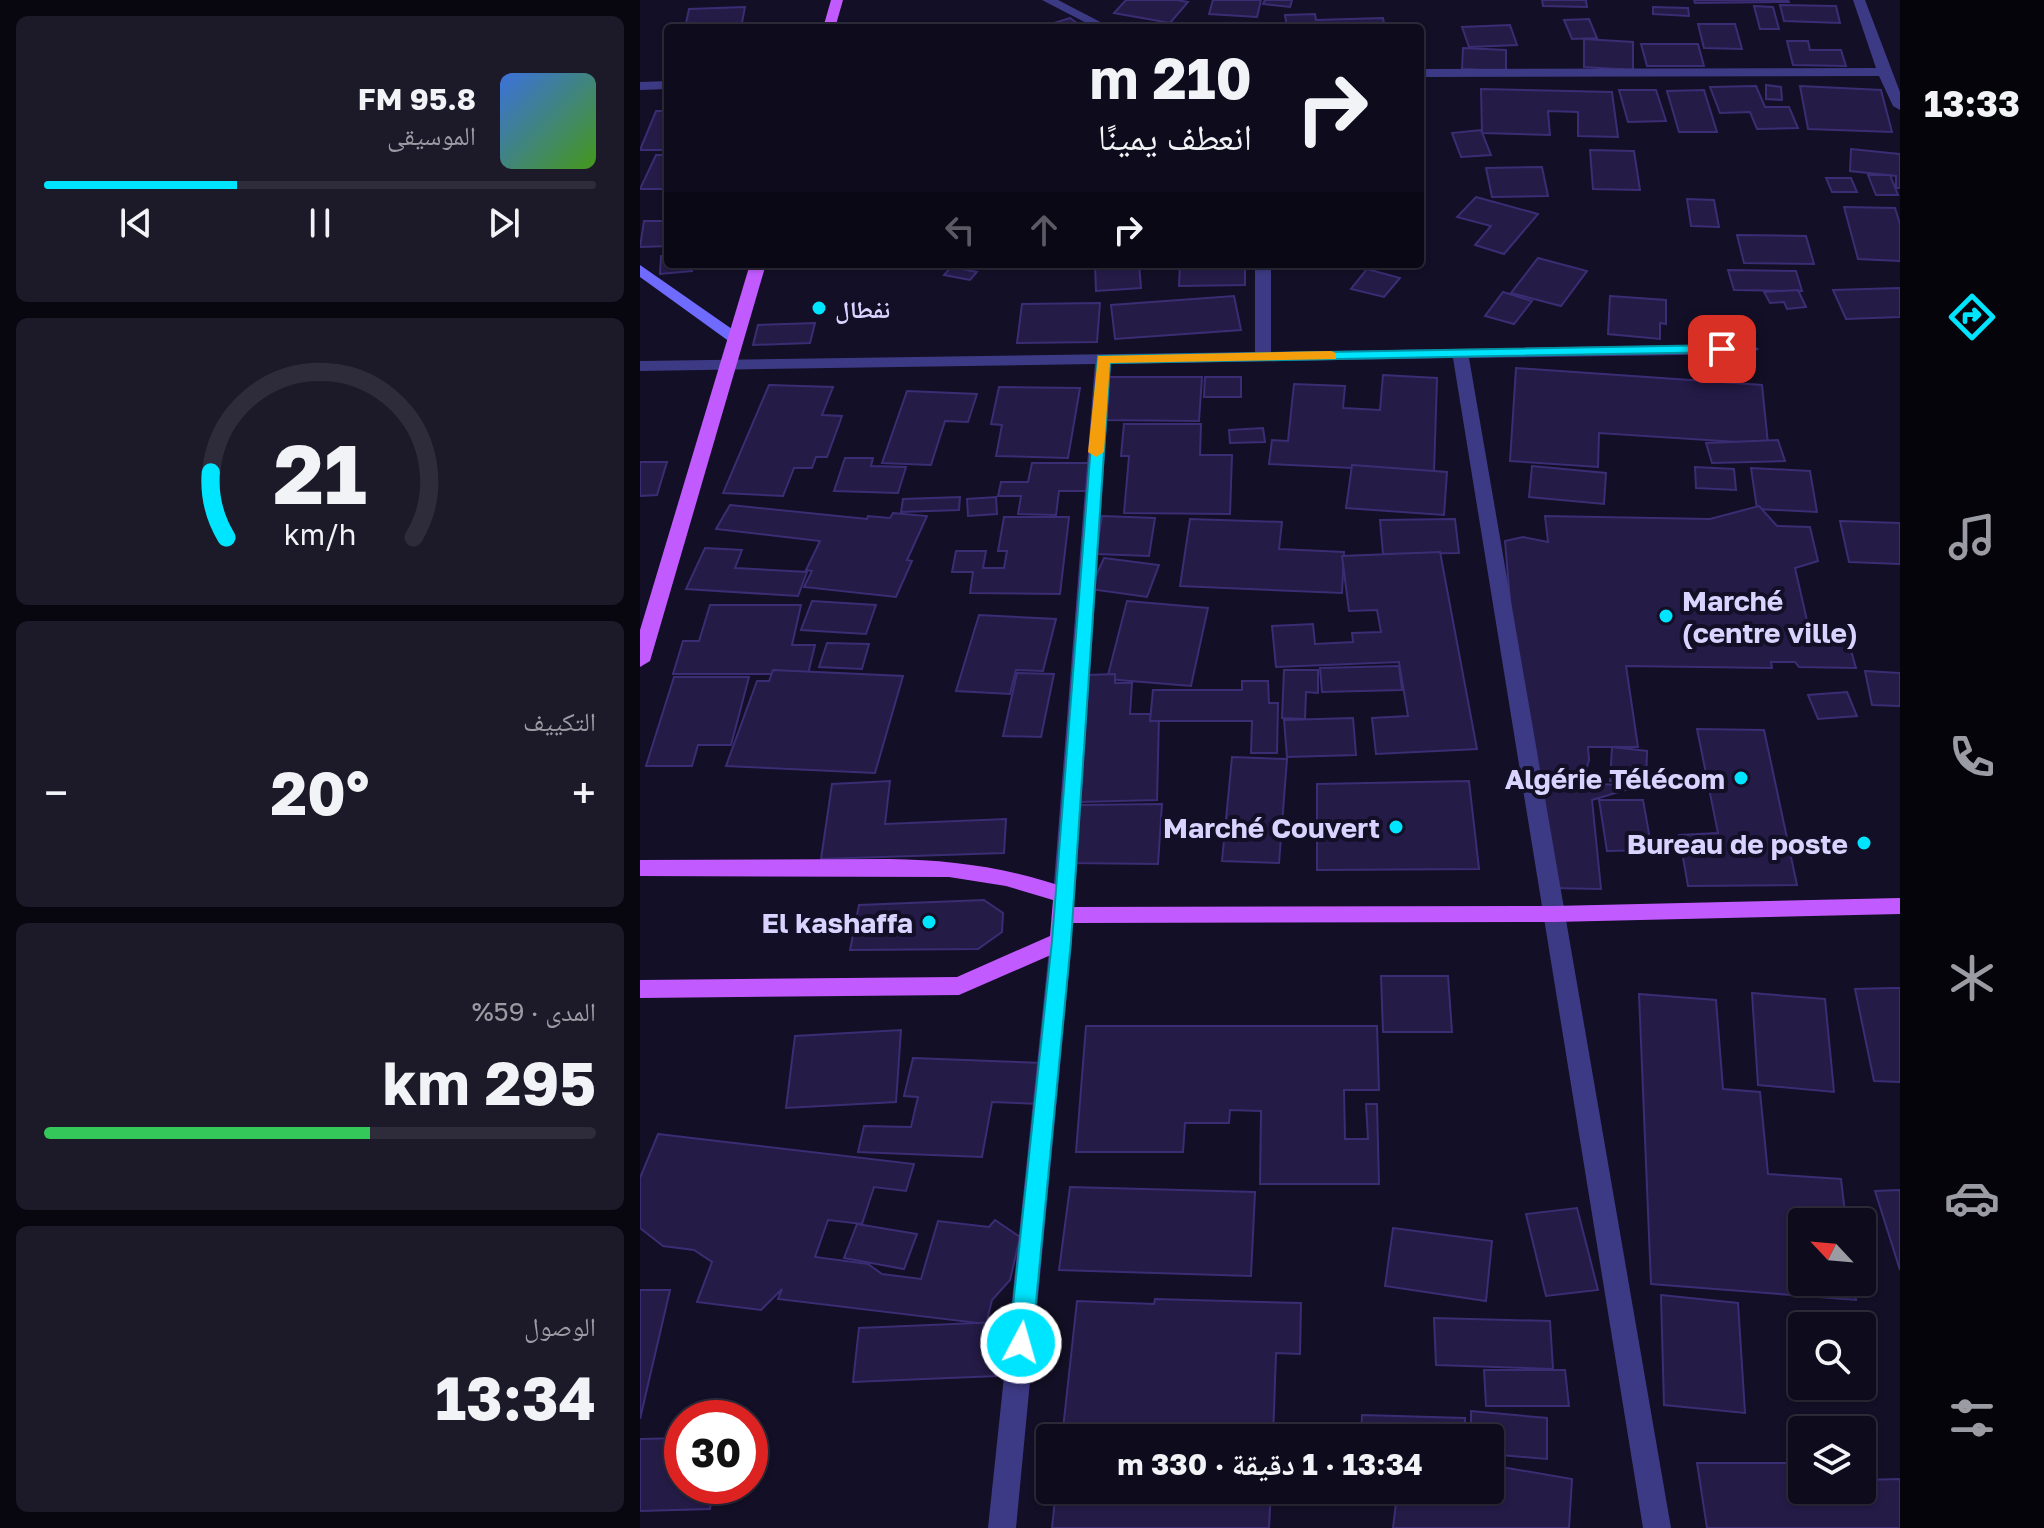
<!DOCTYPE html>
<html lang="ar">
<meta charset="utf-8">
<style>
body{margin:0;font-family:"Golos Text","Noto Naskh Arabic",sans-serif;background:#1c1929;color:#f1f3f6;direction:rtl;height:100vh;display:flex;flex-direction:column;font-size:30px;white-space:nowrap}
*{box-sizing:border-box;margin:0}
p{font-size:26px;color:#9b9ba3}
.icon{flex:none;width:44px;height:44px;fill:none;stroke:currentColor;stroke-width:2;stroke-linecap:round;stroke-linejoin:round}
.map{position:relative;flex:1;overflow:hidden;direction:ltr}
.drawer{display:flex;flex-direction:column;gap:16px;padding:16px;background:#08060f;width:640px}
.drawer>*{flex:none}
.banner{position:absolute;left:24px;top:24px;width:760px;height:244px;border-radius:8px;box-shadow:0 2px 6px #0004,0 0 0 2px #2e2b3b;direction:rtl;background:#0e0b1c;color:#f1f3f6;overflow:hidden}
.needle{width:52px;rotate:296deg}
.buttons{position:absolute;left:1148px;top:1208px;display:grid;gap:16px}
.buttons a{display:grid;place-items:center;width:88px;height:88px;border-radius:8px;background:#0e0b1c;box-shadow:0 2px 6px #0004,0 0 0 2px #2e2b3b;font-size:40px}
.speed{position:absolute;left:24px;top:1400px;display:flex;gap:16px;font-size:40px;font-weight:700;text-align:center}
.speed>*{display:grid;place-content:center;width:104px;height:104px;border-radius:50%;background:#0e0b1c;box-shadow:0 2px 6px #0004,0 0 0 2px #2e2b3b;line-height:1}
.speed .limit{border:12px solid #d22;background:#fff;color:#111}
.pin{position:absolute;display:grid;place-items:center;width:68px;height:68px;color:#fff;margin:-34px;border-radius:16px;box-shadow:0 4px 12px #0006}
.me{position:absolute;width:88px;margin:-44px;rotate:6deg;stroke-linejoin:round;filter:drop-shadow(0 0 6px #0008)}
.turn{display:flex;align-items:center;gap:28px;height:168px;padding:0 40px;font-size:36px}
.turn .icon{width:104px;height:104px;stroke-width:2.5}
.turn b{display:block;font-size:56px;line-height:68px}
.lanes{display:flex;align-items:center;height:76px;padding:0 40px;background:#0003;justify-content:center;gap:40px;direction:ltr}
.lanes .off{opacity:.35}
.big{font-size:60px;font-weight:700;line-height:1.1}
.drawer .widget{flex:1;display:flex;flex-direction:column;justify-content:center;gap:12px;min-width:0;padding:0 28px;border-radius:12px;background:#1c1929}
.drawer .dial{align-items:center;gap:0}
.dial svg{height:208px;overflow:visible;fill:none;stroke:#2e2b3b;stroke-width:7;stroke-linecap:round;text-anchor:middle}
.dial text{fill:#f1f3f6;stroke:none}
.song{display:flex;align-items:center;gap:24px}
.cover{width:96px;height:96px;border-radius:12px;background:linear-gradient(135deg,hsl(220 70% 55%),hsl(100 70% 35%))}
.played{height:8px;border-radius:4px;background:linear-gradient(90deg,#00e5ff 35%,#2e2b3b 35%)}
.keys{display:flex;justify-content:space-around;direction:ltr}
.heat{display:flex;justify-content:space-between;align-items:center;font-size:44px;direction:ltr}
.charge{height:12px;border-radius:6px;background:linear-gradient(90deg,#34c759 59%,#2e2b3b 0)}
.trip{position:absolute;left:396px;top:1424px;width:468px;height:80px;border-radius:8px;background:#0e0b1c;box-shadow:0 2px 6px #0004,0 0 0 2px #2e2b3b;font-weight:700;line-height:80px;text-align:center;direction:rtl}
main{display:flex;flex:1;min-height:0}
.tab-bar{display:flex;flex-direction:column;width:144px;justify-content:space-around;align-items:center;background:#06040b;color:#9b9ba3}
.tab-bar .icon{width:56px;height:56px}
.tab-bar .active{color:#00e5ff}
.tab-bar b{font-size:36px;color:#f1f3f6}
.map>svg:first-child{display:block}
</style>
<main>
<nav class="tab-bar">
<b>13:33</b>
<svg class="icon active" aria-label="directions" viewBox="0 0 24 24"><path d="M12 3l9 9-9 9-9-9zM9 14v-3h6M13 9l2 2-2 2"/></svg>
<svg class="icon" aria-label="music" viewBox="0 0 24 24"><path d="M9 18V5l10-2v13"/><circle cx="6" cy="18" r="3"/><circle cx="16" cy="16" r="3"/></svg>
<svg class="icon" aria-label="phone" viewBox="0 0 24 24"><path d="M5 4h4l2 5-3 2q2 4 5 5l2-3 5 2v4C11 20 4 13 5 4z"/></svg>
<svg class="icon" aria-label="climate" viewBox="0 0 24 24"><path d="M12 3v18M4 7l16 10M4 17L20 7"/></svg>
<svg class="icon" aria-label="car" viewBox="0 0 24 24"><path d="M5 17H2v-5l4-1 3-4h7l3 4 3 1v5h-3M9 17h6M6 11h13"/><circle cx="7" cy="17" r="2"/><circle cx="17" cy="17" r="2"/></svg>
<svg class="icon" aria-label="filters" viewBox="0 0 24 24"><path d="M4 7h16M4 17h16"/><circle cx="9" cy="7" r="2"/><circle cx="15" cy="17" r="2"/></svg>
</nav>
<div class="map">
<svg width="1260" height="1528" viewBox="0 0 1260 1528">
<rect width="100%" height="100%" fill="#130f26"/>
<g fill="#241b47" stroke="#3b2d73" stroke-width="2">
<path d="M486,0H537L548,2L530,23L474,13Z"/>
<path d="M573,0H621L617,17L569,14Z"/>
<path d="M625,0H652L650,7L623,4Z"/>
<path d="M902,0H946L947,7L903,6Z"/>
<path d="M1054,0H1148L1149,2L1055,3Z"/>
<path d="M1140,5L1196,6L1200,23L1144,21Z"/>
<path d="M1114,6L1133,7L1139,29H1120Z"/>
<path d="M105,7L101,28H45L49,9Z"/>
<path d="M1013,7L1048,8L1049,16L1013,14Z"/>
<path d="M675,14L676,20L743,18L745,28H647L645,15Z"/>
<path d="M430,18L444,28H398Z"/>
<path d="M949,19L957,38L932,39L924,20Z"/>
<path d="M1058,24H1095L1102,49L1064,48Z"/>
<path d="M870,25L877,45L829,47L822,27Z"/>
<path d="M944,39L993,42V70L944,67Z"/>
<path d="M1147,41H1168L1170,50H1201L1206,66L1153,65Z"/>
<path d="M1001,44H1058L1064,66H1007Z"/>
<path d="M823,48L866,50V71L822,69Z"/>
<path d="M1126,85L1141,87L1142,100L1126,99Z"/>
<path d="M1116,86L1125,107H1149L1158,128L1117,129L1110,112L1080,113L1070,87Z"/>
<path d="M1160,86L1241,90L1252,132L1168,129Z"/>
<path d="M841,89L972,92L978,137L938,136V112L908,111L910,135L842,133Z"/>
<path d="M979,90H1016L1026,121L988,122Z"/>
<path d="M1064,90L1077,132H1039L1027,91Z"/>
<path d="M16,111H28V150H0Z"/>
<path d="M841,130L851,155L821,157L812,133Z"/>
<path d="M1211,149L1260,154V188H1256V176L1210,171Z"/>
<path d="M950,150L994,151L1000,190L953,189Z"/>
<path d="M16,155H28V189H0Z"/>
<path d="M902,167L908,196L852,197L846,168Z"/>
<path d="M1228,175H1250L1258,195H1236Z"/>
<path d="M1186,178H1211L1217,192H1192Z"/>
<path d="M836,197L898,214L864,254L835,245L851,226L817,217Z"/>
<path d="M1047,199L1074,200L1079,227L1051,226Z"/>
<path d="M1204,207L1255,208L1260,224V261L1218,259Z"/>
<path d="M4,221H28V246L0,247Z"/>
<path d="M1097,235L1166,236L1174,264L1104,263Z"/>
<path d="M21,256H28V264H52V271L20,274Z"/>
<path d="M898,258L947,271L921,306L871,293Z"/>
<rect x="399" y="264" width="48" height="3"/>
<path d="M455,264H499L501,288L456,291Z"/>
<path d="M540,264H605V285L539,286Z"/>
<path d="M311,267L337,272L330,280L304,275Z"/>
<path d="M727,269L760,278L744,297L711,289Z"/>
<path d="M1088,270L1156,271L1162,291L1094,290Z"/>
<path d="M1260,288V317L1206,319L1193,290Z"/>
<path d="M1158,290L1166,307L1147,309L1144,302L1130,303L1124,292Z"/>
<path d="M863,292L892,301L874,324L845,316Z"/>
<path d="M594,296L601,330L475,339L471,305Z"/>
<path d="M970,296L1026,300V324L1020,323V339L968,334Z"/>
<path d="M460,303L457,342L377,343L382,304Z"/>
<path d="M175,323L170,343L113,345L118,325Z"/>
<path d="M876,368L1122,385L1128,444L959,433L958,467L870,461Z"/>
<path d="M743,375L797,378L794,472L629,464L632,440L648,441L654,384L705,386L703,408L740,410Z"/>
<path d="M465,377H562L559,421L460,420Z"/>
<path d="M565,377H601V397H564Z"/>
<path d="M129,385L193,387L182,415L202,416L187,457H176L172,468H154L143,496L83,493Z"/>
<path d="M359,387L440,388L428,458L356,456L362,425L351,424Z"/>
<path d="M267,391L337,394L328,422L305,421L291,465L242,463Z"/>
<path d="M484,424H561L560,455H592L590,514L484,513L489,456H481Z"/>
<path d="M623,428L625,442L590,443L589,430Z"/>
<path d="M1138,440L1145,461L1072,463L1066,443Z"/>
<path d="M205,458H233L231,466L266,467L258,493L194,491Z"/>
<path d="M0,462H27L17,495L0,496Z"/>
<path d="M392,463H453L449,491H419L416,515L378,514L381,496H358L361,482H388Z"/>
<path d="M712,465L807,472L804,515L706,508Z"/>
<path d="M892,466L966,473L964,504L889,497Z"/>
<path d="M1055,467L1094,469L1096,490L1056,488Z"/>
<path d="M1111,468L1170,471L1177,512L1117,509Z"/>
<path d="M320,497L319,510L261,512L263,499Z"/>
<path d="M356,497L357,514L328,516L327,499Z"/>
<path d="M90,505L227,519L228,516L250,518L253,513L287,516L267,560L272,561L256,597L164,587L172,571L166,570L180,541L76,529Z"/>
<path d="M1119,506L1137,526L1170,527L1178,561L1155,568L1168,625L1206,633L1216,668L1159,667L1155,662H1131L1132,668L986,666L998,747H948L949,760L942,784L1002,785L952,800L961,889L909,888L896,820L908,782L885,777L865,541L883,537L908,542L905,516L1070,519Z"/>
<path d="M462,516L515,518L509,556L456,554Z"/>
<path d="M364,517H429L420,594L330,593L333,572H312L316,551H346L343,568H364L367,551H358Z"/>
<path d="M550,519L642,522L639,549L704,552L702,593L540,586Z"/>
<path d="M815,519L819,553L743,554L740,520Z"/>
<path d="M1200,521L1260,523V564L1209,562Z"/>
<path d="M65,548L102,550L95,568L167,572L158,596L46,589Z"/>
<path d="M800,552L837,749L736,754L732,718L768,716L759,662L636,667L632,626L673,624L675,644L713,642L712,633L741,632L737,610L709,611L702,556Z"/>
<path d="M464,558L519,565L507,597L450,589Z"/>
<path d="M172,601L236,605L226,634L161,630Z"/>
<path d="M487,601L568,608L551,686L467,679Z"/>
<path d="M70,605H161L152,645H175L168,674H33L43,641H59Z"/>
<path d="M339,615L416,619L403,671L376,670L370,694L316,691Z"/>
<path d="M187,643L229,644L222,669L179,667Z"/>
<path d="M759,666L762,690L682,692L680,668Z"/>
<path d="M133,670L263,676L235,773L86,766L117,681H129Z"/>
<path d="M644,670H678V693L666,692L665,719L642,718Z"/>
<path d="M1225,671L1260,673V706L1232,705Z"/>
<path d="M377,673L414,674L401,737L363,736Z"/>
<path d="M475,674V683H492L490,714H519L517,800L440,802L447,675Z"/>
<path d="M34,677H109L91,745H58L52,766H6Z"/>
<path d="M602,681H628L629,703H638L637,753H611L612,721H510L513,690H602Z"/>
<path d="M1207,692L1217,716L1178,719L1168,695Z"/>
<path d="M713,718L716,755L647,757L644,720Z"/>
<path d="M1057,729L1124,730L1157,885L1048,886L1039,835L1078,833Z"/>
<path d="M972,747L1007,751L1006,785L970,781Z"/>
<path d="M592,757L647,759L639,863L582,861Z"/>
<path d="M250,781L245,824L366,819L364,853L181,859L192,784Z"/>
<path d="M829,781L839,869L677,870V784Z"/>
<path d="M959,800H1003L1012,850L967,851Z"/>
<path d="M522,804L518,864L429,863L436,805Z"/>
<path d="M344,900L363,913L362,932L338,949L210,950L219,905Z"/>
<path d="M741,976H808L812,1032H743Z"/>
<path d="M1254,988H1260V1082L1234,1081L1215,989Z"/>
<path d="M1112,993L1185,999L1194,1092L1118,1085Z"/>
<path d="M999,994L1076,1000L1083,1089L1120,1092L1128,1174L1201,1179L1206,1222H1162V1282H1213L1216,1300L1011,1284Z"/>
<path d="M446,1026H737L739,1090H704L705,1139H728L726,1104H737L739,1184H620L621,1111L590,1110L589,1123H545L543,1152H436Z"/>
<path d="M261,1030L256,1102L146,1108L155,1036Z"/>
<path d="M273,1058L405,1063L399,1104L352,1102L342,1157L218,1152L224,1126L271,1127L278,1097L264,1096Z"/>
<path d="M18,1134L274,1164L266,1191L234,1187L222,1224L188,1220L175,1257L228,1264L242,1274L281,1279L298,1221L349,1227L355,1220L380,1237L370,1280L352,1300L346,1324L138,1299L142,1289L121,1310L57,1302L72,1262L54,1250L23,1246L0,1228V1178Z"/>
<path d="M430,1187L615,1192L611,1276L419,1270Z"/>
<path d="M1260,1190V1270L1235,1191Z"/>
<path d="M937,1208L958,1290L906,1296L886,1214Z"/>
<path d="M217,1224L277,1234L264,1269L204,1258Z"/>
<path d="M753,1228L852,1241L846,1301L745,1286Z"/>
<path d="M0,1290H30L0,1419Z"/>
<path d="M1021,1295L1098,1303L1105,1413L1024,1405Z"/>
<path d="M515,1299L661,1303L660,1354L636,1353L633,1438H422L437,1301L514,1304Z"/>
<path d="M794,1318L910,1321L913,1369L796,1365Z"/>
<path d="M360,1322L357,1376L213,1382L219,1328Z"/>
<path d="M844,1370H925L929,1406H846Z"/>
<path d="M831,1411L907,1418V1459L850,1454V1438H831Z"/>
<path d="M722,1415L825,1418V1438H721Z"/>
<path d="M1148,1437H1162V1490H1222V1480L1260,1479V1528H1067L1057,1463H1153Z"/>
<path d="M42,1438V1486H74L70,1509L0,1511V1439Z"/>
<path d="M850,1465L932,1479L929,1528H753L757,1494L804,1502L805,1490H850Z"/>
<path d="M416,1490H631L629,1528H412Z"/>
</g>
<g fill="none" stroke-linecap="round" stroke-linejoin="round">
<g fill="#3d3a85" fill-rule="evenodd">
<path d="M402,0H418L472,28H456Z"/>
<path d="M1213,0H1225L1260,92V110L1253,106L1239,76L780,77V69L1236,68Z"/>
<path d="M28,81V89L0,90V82Z"/>
<path d="M615,264H631V352L1111,344L1119,349L1111,354L829,358L1031,1528H1003L813,358L471,364L435,896L432,902H416L413,896L455,364L0,371V361L615,352Z"/>
<path d="M421,933L429,935L432,941L376,1528H348L410,941L413,935Z"/>
</g>
<path fill="#6f6bff" fill-rule="evenodd" d="M0,265L102,336V342H90L0,277Z"/>
<g fill="#c25bff" fill-rule="evenodd">
<path d="M191,0H203L195,28H183Z"/>
<path d="M110,264H126L10,661L0,667V630Z"/>
<path d="M250,859C314,860 372,868 432,890L434,907L914,906L1260,898V914L914,922L433,923L429,947L319,995L0,998V980L317,977L410,936L413,900L366,886L309,877L0,876V860Z"/>
</g>
</g>
<path fill="#00e5ff" stroke="#0095a6" stroke-width="2" d="M1082,345L1087,346V352L470,363L431,941L392,1343L389,1350L381,1354L372,1350L369,1343L412,941L458,356Z"/>
<path fill="#f59e0b" d="M691,351L696,353V359L470,363L464,452L456,457L448,452L458,356Z"/>
<g fill="#00e5ff" stroke="#130f26" stroke-width="3">
<circle cx="179" cy="308" r="8"/>
<circle cx="1026" cy="616" r="8"/>
<circle cx="1101" cy="778" r="8"/>
<circle cx="756" cy="827" r="8"/>
<circle cx="1224" cy="843" r="8"/>
<circle cx="289" cy="922" r="8"/>
</g>
<g text-anchor="middle" dominant-baseline="central" stroke-width="8" stroke-linejoin="round" paint-order="stroke">
<g font-size="24" font-weight="bold" fill="#d9d4ff" stroke="#130f26" text-anchor="start">
<text x="195" y="308">نفطال</text>
</g>
<g font-size="28" font-weight="bold" fill="#d9d4ff" stroke="#130f26" text-anchor="end">
<text x="1042" y="600" text-anchor="start">Marché<tspan x="1042" dy="32">(centre ville)</tspan></text>
<text x="1085" y="778">Algérie Télécom</text>
<text x="740" y="827">Marché Couvert</text>
<text x="1208" y="843">Bureau de poste</text>
<text x="273" y="922">El kashaffa</text>
</g>
</g>
</svg>
<div class="buttons">
<a><svg class="needle" viewBox="-14 -14 28 28"><path d="M0-13l5 13h-10z" fill="#e53935"/><path d="M0 13l5-13h-10z" fill="#9b9ba3"/></svg></a>
<a><svg class="icon" aria-label="search" viewBox="0 0 24 24"><circle cx="10" cy="10" r="6"/><path d="M15 15l6 6"/></svg></a>
<a><svg class="icon" aria-label="layers" viewBox="0 0 24 24"><path d="M12 4l9 5-9 5-9-5zM3 14l9 5 9-5"/></svg></a>
</div>
<div class="speed"><div class="limit">30</div></div>
<div class="pin" style="left:1082px;top:349px;background:#d93025"><svg class="icon" aria-label="arrive" viewBox="0 0 24 24"><path d="M6 21V4h12l-3 4 3 4H6"/></svg></div>
<svg class="me" style="left:381px;top:1343px" viewBox="-20 -20 40 40"><circle r="17" fill="#00e5ff" stroke="#fff" stroke-width="3"/><path d="M0-11L8 9 0 5-8 9z" fill="#fff"/></svg>
<div class="trip">13:34 · 1 دقيقة · 330 m</div>
<div class="banner">
<div class="turn"><svg class="icon" aria-label="right" viewBox="0 0 24 24"><path d="M7 20v-9h11M14 6l5 5-5 5"/></svg><div><b>210 m</b>انعطف يمينًا</div></div>
<div class="lanes"><svg class="icon off" aria-label="left" viewBox="0 0 24 24"><path d="M17 20v-9H6M10 6l-5 5 5 5"/></svg><svg class="icon off" aria-label="ahead" viewBox="0 0 24 24"><path d="M12 20V5M6 11l6-6 6 6"/></svg><svg class="icon" aria-label="right" viewBox="0 0 24 24"><path d="M7 20v-9h11M14 6l5 5-5 5"/></svg></div>
</div>
</div>
<section class="drawer">
<div class="widget">
<div class="song"><i class="cover"></i><div><b>95.8 FM</b><p>الموسيقى</p></div></div>
<div class="played"></div>
<div class="keys"><svg class="icon" aria-label="previous" viewBox="0 0 24 24"><path d="M18 5L8 12l10 7zM5 5v14"/></svg><svg class="icon" aria-label="pause" viewBox="0 0 24 24"><path d="M8 5v14M16 5v14"/></svg><svg class="icon" aria-label="next" viewBox="0 0 24 24"><path d="M6 5l10 7-10 7zM19 5v14"/></svg></div>
</div>
<div class="widget dial"><svg viewBox="0 0 100 80">
<path d="M14 69A42 42 0 1 1 86 69"/>
<path d="M14 69A42 42 0 0 1 8 44" stroke="#00e5ff"/>
<text x="50" y="56" font-size="32" font-weight="700">21</text>
<text x="50" y="72" font-size="11">km/h</text>
</svg></div>
<div class="widget"><p>التكييف</p>
<div class="heat"><a>−</a><b class="big">20°</b><a>+</a></div>
</div>
<div class="widget"><p>المدى · 59%</p><b class="big">295 km</b><div class="charge"></div></div>
<div class="widget"><p>الوصول</p><b class="big">13:34</b></div>
</section>
</main>
